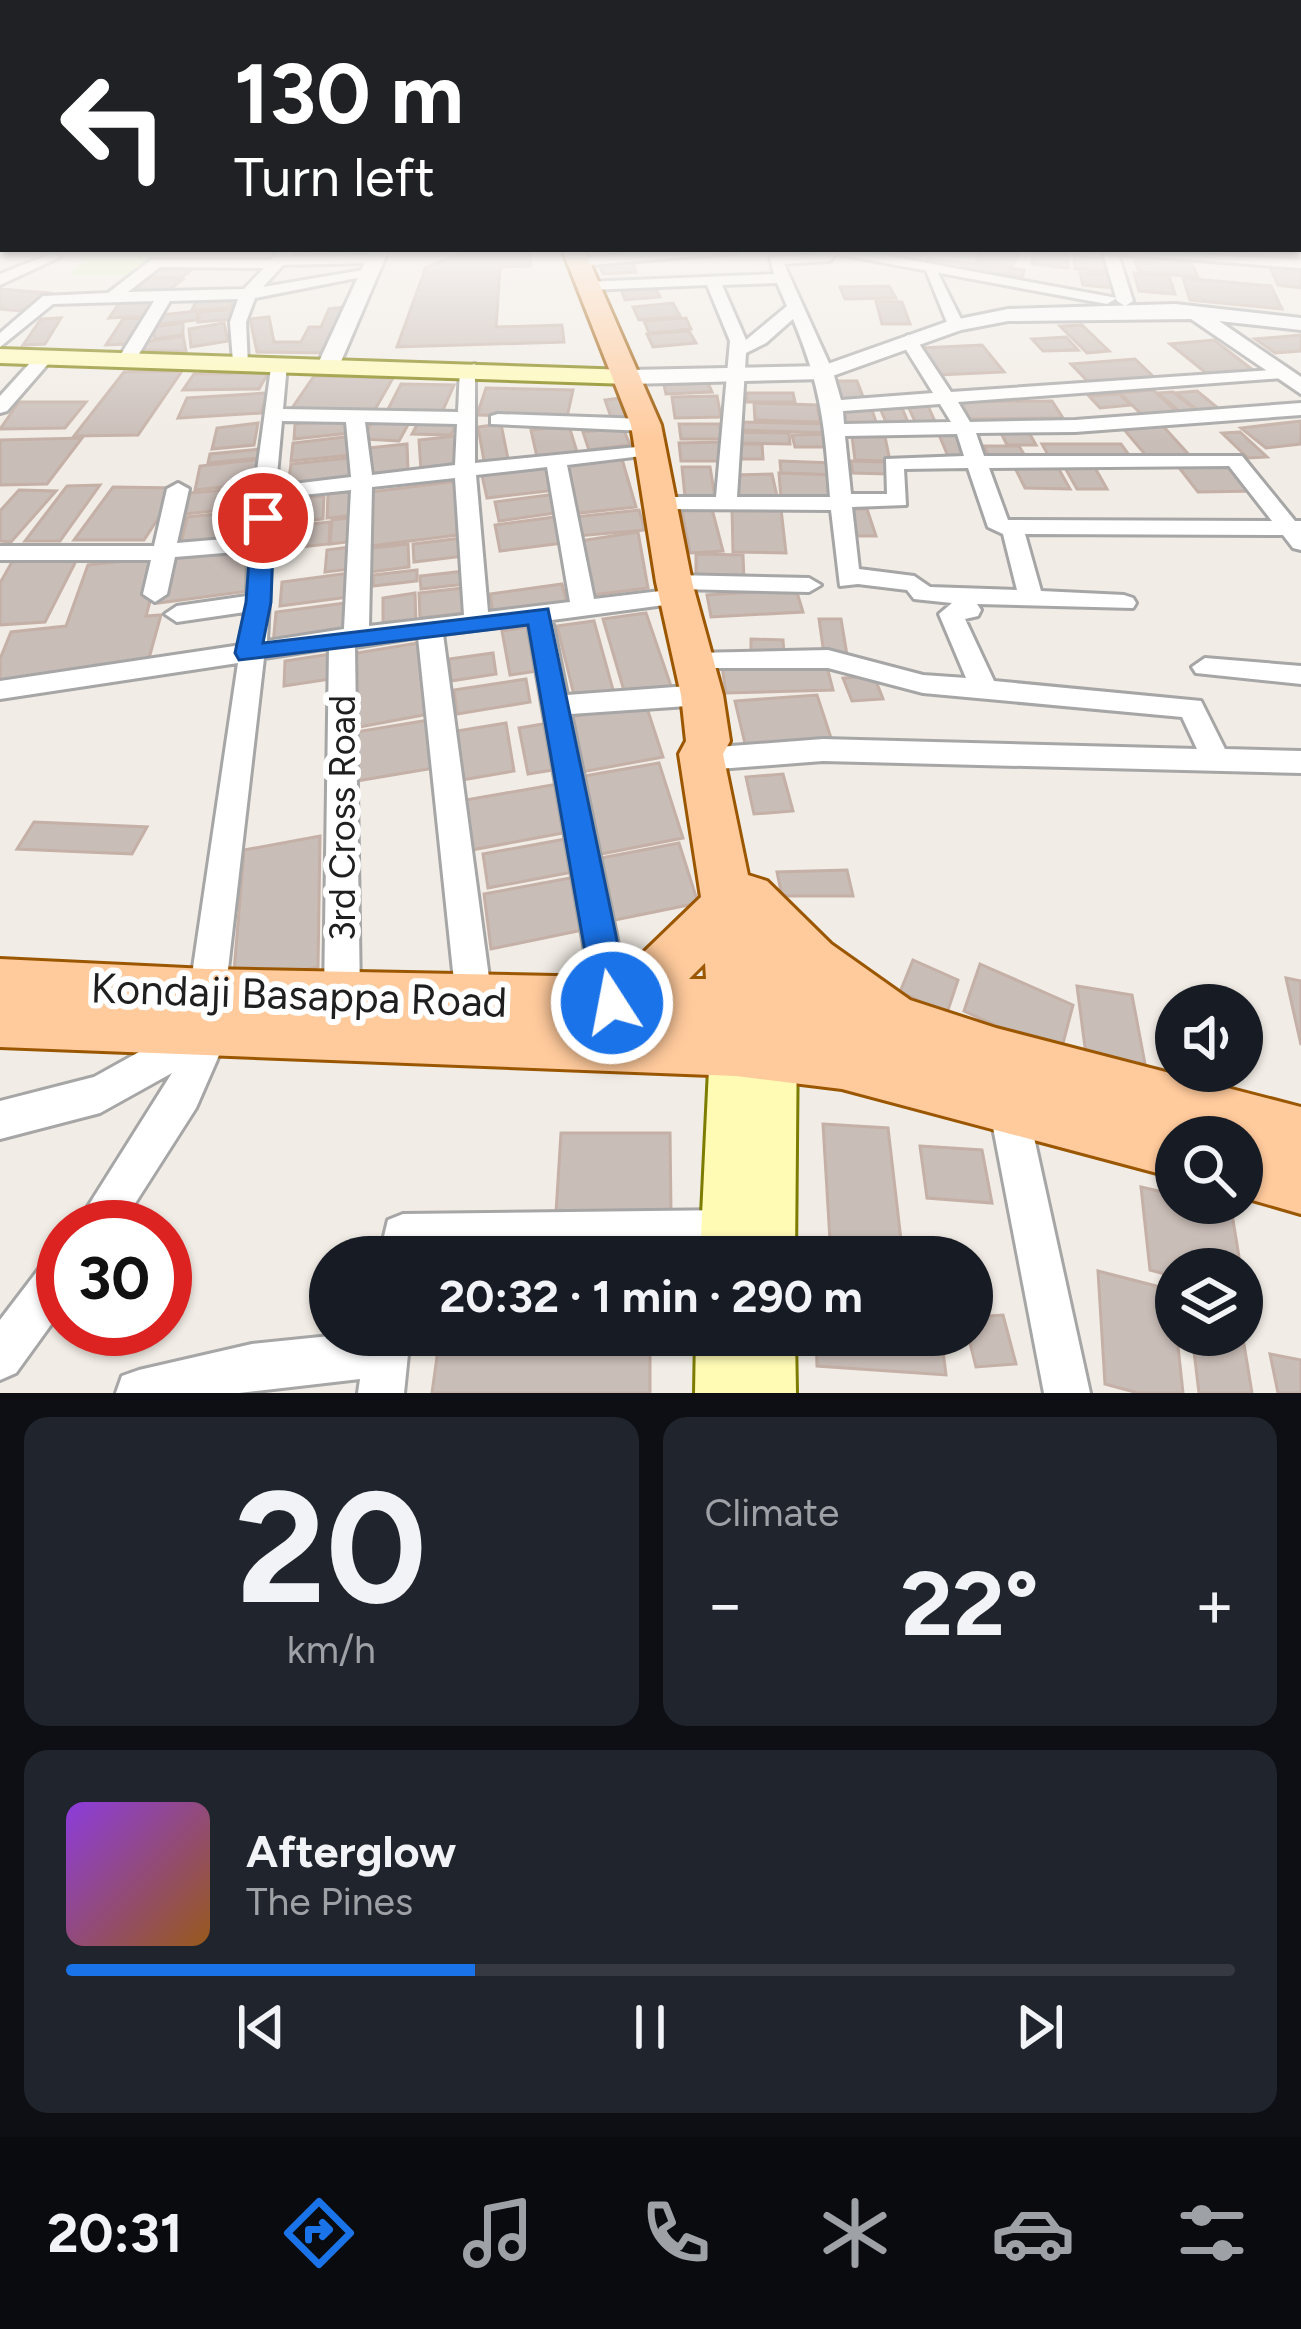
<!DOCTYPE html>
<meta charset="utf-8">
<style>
body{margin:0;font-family:Figtree,sans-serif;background:#20242c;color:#f1f3f6;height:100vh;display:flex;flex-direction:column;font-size:45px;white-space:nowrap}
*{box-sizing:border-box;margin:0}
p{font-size:39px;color:#9ea1a6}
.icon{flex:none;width:66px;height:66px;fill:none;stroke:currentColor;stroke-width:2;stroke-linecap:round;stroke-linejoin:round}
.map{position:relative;height:1393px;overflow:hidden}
.drawer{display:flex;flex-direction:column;gap:24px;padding:24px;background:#0d0f14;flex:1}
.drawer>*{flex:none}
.guide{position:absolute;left:0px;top:0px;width:1302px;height:252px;box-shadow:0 3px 9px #0004;background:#202124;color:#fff;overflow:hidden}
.controls{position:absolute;left:1155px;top:984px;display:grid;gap:24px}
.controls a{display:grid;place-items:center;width:108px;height:108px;border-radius:50%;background:#171b24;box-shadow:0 3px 9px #0004;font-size:60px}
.speed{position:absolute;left:36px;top:1200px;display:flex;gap:24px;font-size:60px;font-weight:700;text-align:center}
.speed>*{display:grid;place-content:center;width:156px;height:156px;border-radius:50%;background:#171b24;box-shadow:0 3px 9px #0004;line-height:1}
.speed .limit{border:18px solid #d22;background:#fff;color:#111}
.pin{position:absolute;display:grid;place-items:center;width:102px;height:102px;color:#fff;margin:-51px;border:6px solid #fff;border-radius:50%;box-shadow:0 3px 12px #0007}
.me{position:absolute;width:132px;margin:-66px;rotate:349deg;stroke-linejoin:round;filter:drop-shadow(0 0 9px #0008)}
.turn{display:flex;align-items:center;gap:42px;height:252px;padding:0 36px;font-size:54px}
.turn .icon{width:156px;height:156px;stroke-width:2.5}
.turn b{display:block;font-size:84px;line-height:102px}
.big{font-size:90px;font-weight:700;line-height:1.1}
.drawer .tile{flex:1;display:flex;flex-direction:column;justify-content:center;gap:18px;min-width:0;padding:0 42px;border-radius:24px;background:#20242c}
.drawer .dial{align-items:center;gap:0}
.dial b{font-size:156px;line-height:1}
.song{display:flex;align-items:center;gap:36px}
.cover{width:144px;height:144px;border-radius:18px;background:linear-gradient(135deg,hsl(270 70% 55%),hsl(30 70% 35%))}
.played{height:12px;border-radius:6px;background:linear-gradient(90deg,#1a73e8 35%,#363941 35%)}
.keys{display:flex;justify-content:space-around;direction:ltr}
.heat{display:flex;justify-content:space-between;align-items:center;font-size:66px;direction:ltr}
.drawer .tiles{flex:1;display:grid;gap:24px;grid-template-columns:1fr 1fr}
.tile:last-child{grid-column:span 2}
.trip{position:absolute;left:309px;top:1236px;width:684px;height:120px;border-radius:60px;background:#171b24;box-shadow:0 3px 9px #0004;font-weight:700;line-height:120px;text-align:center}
.tabs{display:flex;height:192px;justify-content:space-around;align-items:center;background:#090b0e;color:#9ea1a6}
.tabs .icon{width:84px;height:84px}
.tabs .current{color:#1a73e8}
.tabs b{font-size:54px;color:#f1f3f6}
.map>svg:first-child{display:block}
</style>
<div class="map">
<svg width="1301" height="1393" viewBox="0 0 1301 1393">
<rect width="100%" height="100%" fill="#f1ece5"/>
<path fill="#d2efa6" d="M84,254H172L137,275H69L85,260L73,258Z"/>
<g fill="#c9bdb7" stroke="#c4b0a6" stroke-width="3">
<path d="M474,249H531L530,266L500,267L496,327L562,325L564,342L397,347L426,267Z"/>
<path d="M876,249H935L911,260Z"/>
<path d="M983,249L1018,254L1012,267L976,262Z"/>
<path d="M1033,252L1068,255V268L1032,264Z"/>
<path d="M1074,256L1103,259L1105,272L1075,269Z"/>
<path d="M1134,257L1191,262L1198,277L1139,272Z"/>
<path d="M928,259L974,264L1024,270L1022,278L925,265Z"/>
<path d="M632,261L636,272L603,274L599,264Z"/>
<path d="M156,265L195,267L181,278L141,276Z"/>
<path d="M1269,265L1301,268V288L1278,285Z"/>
<path d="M1080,273L1112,275L1116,288L1083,285Z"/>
<path d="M1134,273L1169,276L1175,294L1139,291Z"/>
<path d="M139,277L182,280L162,296L119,293Z"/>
<path d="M1183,278L1271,286L1282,309L1190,300Z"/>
<path d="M889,286L896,298L845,299L840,287Z"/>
<path d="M655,287L660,297L625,300L621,289Z"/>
<path d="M0,289L49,293L21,311L0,309Z"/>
<path d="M235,296L231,308L192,310L197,299Z"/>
<path d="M158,298L146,316L109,318L122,299Z"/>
<path d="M876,301L902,302L910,324H882Z"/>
<path d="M673,303L680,316L639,320L633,307Z"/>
<path d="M345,307L330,353L257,352L250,319L269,317L274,342H301L309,327H321L329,309Z"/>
<path d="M235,309L234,319L198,322L200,312Z"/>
<path d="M197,311V320L159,324L160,315Z"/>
<path d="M61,318L45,344L23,345L41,319Z"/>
<path d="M148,318L131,344L106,345L123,319Z"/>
<path d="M686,318L691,329L649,333L644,321Z"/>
<path d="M183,323V335L154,339V327Z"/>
<path d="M224,323L228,341L191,347L189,329Z"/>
<path d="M1082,325L1109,351L1087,353L1060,326Z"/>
<path d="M689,331L696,343L653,347L647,334Z"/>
<path d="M1301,335V351L1275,353L1255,339Z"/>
<path d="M183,336L186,351L139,350L144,342Z"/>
<path d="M1066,337L1078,350L1043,351L1032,339Z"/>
<path d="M1214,340L1257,373L1211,377L1170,344Z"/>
<path d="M982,345L1004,372L938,375L918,348Z"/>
<path d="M1135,359L1159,382L1093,387L1071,364Z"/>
<path d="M182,371L138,435L74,436L124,372Z"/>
<path d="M268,373L259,389L183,390L194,374Z"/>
<path d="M314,376L393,378L373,413L290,411Z"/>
<path d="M833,381H857L865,402H840Z"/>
<path d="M708,383L712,392L666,394L664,385Z"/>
<path d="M401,384L454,385L440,417L385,415Z"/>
<path d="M486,388L573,390L567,417L477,415Z"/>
<path d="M1153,390L1177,412L1142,415L1120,393Z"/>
<path d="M1197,391L1218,408L1197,410L1176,393Z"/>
<path d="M1173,392L1196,410L1180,412L1158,393Z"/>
<path d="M267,393L261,413L178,418L187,398Z"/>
<path d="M746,393H793L795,402H747Z"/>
<path d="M1119,394L1131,405L1100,408L1089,396Z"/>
<path d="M717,396L721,417L675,418L672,397Z"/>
<path d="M621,398L628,419L612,420L605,400Z"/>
<path d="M1052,401L1063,418L969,419L960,402Z"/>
<path d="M19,402H86L65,428L0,429Z"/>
<path d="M754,403L817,405L820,422L755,420Z"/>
<path d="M908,406H928L937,426H917Z"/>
<path d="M880,408H902L910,427H888Z"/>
<path d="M841,410H872L878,428H847Z"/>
<path d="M351,418V433L294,439L295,424Z"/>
<path d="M374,419L410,421L399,441L362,439Z"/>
<path d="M419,421L457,423L451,435L412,434Z"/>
<path d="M1301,421V444L1266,448L1241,428Z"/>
<path d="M738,422L828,424L829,433L738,430Z"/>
<path d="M258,423L254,445L212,449L217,428Z"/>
<path d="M501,424L508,459L484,461L478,427Z"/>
<path d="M679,424H719L722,439H681Z"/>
<path d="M1162,425L1191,457L1149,459L1121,426Z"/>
<path d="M569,426L577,452L537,457L531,430Z"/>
<path d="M623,428L630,445L589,450L583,432Z"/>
<path d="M999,429H1027L1036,445H1007Z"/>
<path d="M937,430H958L972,461H950Z"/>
<path d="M740,432L789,433L790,444L740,443Z"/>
<path d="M1240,432L1267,457L1248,458L1222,433Z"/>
<path d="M830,434L834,447H795L792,435Z"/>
<path d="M353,436L352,455L291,461L293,443Z"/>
<path d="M455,436L459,466L421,470L419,440Z"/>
<path d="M852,436L885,437L890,461L855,460Z"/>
<path d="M82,438L47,484L0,485V440Z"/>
<path d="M721,442L724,461H681L679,443Z"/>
<path d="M407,444L408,470L368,474V448Z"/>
<path d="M737,444H762L763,459H737Z"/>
<path d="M1042,444H1121L1134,462H1052Z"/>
<path d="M984,446H1019L1028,461H991Z"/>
<path d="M260,449L259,458L208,463L210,454Z"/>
<path d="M357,457L356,478L288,485L291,464Z"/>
<path d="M263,459L260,483L195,490L200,466Z"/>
<path d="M622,459L636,507L570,514L560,465Z"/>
<path d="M780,461L833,463L835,475L781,473Z"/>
<path d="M851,461L885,462L888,474L853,473Z"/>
<path d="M1233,464L1256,491L1198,492L1177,465Z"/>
<path d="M1014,466H1057L1070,489L1025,488Z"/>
<path d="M1064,466H1094L1107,489H1077Z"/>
<path d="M549,467L556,490L487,498L482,475Z"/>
<path d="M682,467H710L715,497H685Z"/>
<path d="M779,473L835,475L839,499L781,498Z"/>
<path d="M772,474L777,496H737L733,475Z"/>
<path d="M459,481L466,534L370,546V492Z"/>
<path d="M100,485L60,541H25L67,486Z"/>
<path d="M113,487L178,488L144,540H74Z"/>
<path d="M259,487L256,508L224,512L228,490Z"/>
<path d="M19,490L56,491L11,542L0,541V511Z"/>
<path d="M226,490L222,510L185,514L190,493Z"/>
<path d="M357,491L356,515L327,518L328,494Z"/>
<path d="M557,494L562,512L499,521L495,502Z"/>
<path d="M324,496L323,519L287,523L289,500Z"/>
<path d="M732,508L781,509L786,553L733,552Z"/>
<path d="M712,509L723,551L690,553L682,511Z"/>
<path d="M849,509H867L876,536H857Z"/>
<path d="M255,510L251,536L181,544L187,517Z"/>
<path d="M639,510L645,530L578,536L574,517Z"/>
<path d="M356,517L355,541L330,544L332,520Z"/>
<path d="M555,517L563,543L500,551L495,525Z"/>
<path d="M330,522L329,544L290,548L292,526Z"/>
<path d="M638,532L648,588L592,595L580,541Z"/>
<path d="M462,538L464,556L414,562L413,544Z"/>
<path d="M408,544L409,567L370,572L371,548Z"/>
<path d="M254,547L249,591L159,603L169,558Z"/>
<path d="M350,547V569L325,572L327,550Z"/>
<path d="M696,554L743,555L744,581L696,580Z"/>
<path d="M78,557L45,622L0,625V583L12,562Z"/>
<path d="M162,557L146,616L161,615L148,662L0,681V659L11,632L66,626L88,565Z"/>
<path d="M417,570V581L373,586V575Z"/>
<path d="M465,571L466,584L421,589L420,576Z"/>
<path d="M350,573L349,597L280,606L282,582Z"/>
<path d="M562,584L567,603L493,614L490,594Z"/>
<path d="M463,588L465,613L420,618L419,593Z"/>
<path d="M796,589L803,612L711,617L707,595Z"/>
<path d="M415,593L416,624L383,628V598Z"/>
<path d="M353,602V634L273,645L276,612Z"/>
<path d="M646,613L671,686L625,694L603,619Z"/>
<path d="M819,619H841L847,655L824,654Z"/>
<path d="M594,621L615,697L576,703L557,626Z"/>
<path d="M527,627L537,671L510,675L502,631Z"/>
<path d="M751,639L783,640L784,654L751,653Z"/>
<path d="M424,642L434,713L349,729L345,655Z"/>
<path d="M337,653V678L284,686L285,661Z"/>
<path d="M493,653L496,674L451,681L449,659Z"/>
<path d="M826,663L833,690L726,693L722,666Z"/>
<path d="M874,676L883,699L852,701L843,678Z"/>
<path d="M526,679L530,702L457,714L454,690Z"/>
<path d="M817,695L832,741L746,748L735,701Z"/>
<path d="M646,705L663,757L576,773L563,718Z"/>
<path d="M435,719L440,767L351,782L350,733Z"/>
<path d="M506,723L514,771L462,780L457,731Z"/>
<path d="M549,723L559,769L528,774L519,728Z"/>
<path d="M659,763L683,838L591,856L573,778Z"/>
<path d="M783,774L793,811L754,814L746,777Z"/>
<path d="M558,784L568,832L472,850L466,800Z"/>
<path d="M34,822L147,827L132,854L17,849Z"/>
<path d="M320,836L318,967L233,984L244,850Z"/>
<path d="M576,837L583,870L488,888L483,854Z"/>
<path d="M679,843L698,903L605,922L591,860Z"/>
<path d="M847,870L853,896H782L777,872Z"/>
<path d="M581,876L592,928L491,949L484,894Z"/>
<path d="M913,960L958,980L947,1013L900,992Z"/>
<path d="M980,964L1073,1005L1060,1055L964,1011Z"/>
<path d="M1286,978L1301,981V1045Z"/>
<path d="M1077,986L1132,995L1145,1064L1086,1055Z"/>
<path d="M823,1124L888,1128L903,1257H831Z"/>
<path d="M561,1133H670L671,1213H556Z"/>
<path d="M920,1146L982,1150L992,1203L927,1198Z"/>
<path d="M1141,1187L1176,1195V1203L1231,1208L1241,1269H1176V1277L1150,1270Z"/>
<path d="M1098,1271L1172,1290L1183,1393H1138L1105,1384Z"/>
<path d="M1003,1315L1016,1364L976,1367L968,1335L972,1317Z"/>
<path d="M1242,1332L1252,1393H1199L1192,1335Z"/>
<path d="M440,1335H650V1393H432Z"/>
<path d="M816,1335H941L946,1375L817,1366Z"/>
<path d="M1270,1354L1301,1360V1393H1278Z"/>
</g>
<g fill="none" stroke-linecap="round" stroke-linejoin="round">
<g stroke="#a6a6a6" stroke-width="6">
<g id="minor">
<path d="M282,249H297L291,256L368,255L375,259L368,263L283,265L263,287L369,269L377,274L255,298L246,322L248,366L233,362L230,322L238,299L170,301L136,359L127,364L118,359L154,301L53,304L0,347V333L43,296L108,293L151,260H270ZM160,267L264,268L244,289L128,292Z"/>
<path d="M682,249H741L734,253L579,266L572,262L579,258Z"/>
<path d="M825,249L837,252L830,261L784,264L833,372L841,400L933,393L900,340L908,335L914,336L951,392L1288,369V377L1282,378L958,402L970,422L1075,420L1301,403V415L1075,432L976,433L984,456H1242L1295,521H1301V550L1293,548L1283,535L1025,534L1041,591L1124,595L1133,598L1136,603L1133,608L977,604L981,610L978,616L965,619L994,681L1201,701L1225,749L1301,751V773L823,761L718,769L708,766L704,758L708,750L718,747L823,739L1197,749L1182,717L923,693L828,668H684L680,662L684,656L693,653L828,650L923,675L966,678L939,614L952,603L914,599L907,590L858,584L840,586L831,510L660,509L649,503L660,497H716L730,341L707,285L590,290L585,288V282L774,274L770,257L821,254ZM777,283L787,306L746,340L722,285ZM793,319C821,386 825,426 830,497H737L746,353L766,343ZM940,404L951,422L844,424L843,411ZM957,434L964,456L886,459L887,494H851L845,436ZM1229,466L1272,521L1008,520L989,468ZM968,468L988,527L1003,534L1017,590L930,587L914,576L859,569L852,507L906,505L904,469Z"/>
<path d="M1102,249L1301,260V268L1118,254L1133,301L1125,306L1117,301Z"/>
<path d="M53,253L60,257L0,285V274Z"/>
<path d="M925,268L937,271L964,325L962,328L948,325Z"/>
<path d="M39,353L54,357L7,411L0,413V396Z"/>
<path d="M272,360L287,364L283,409L458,412L460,368L475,364V463L657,445V453L650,455L567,465L594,599L677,589L662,582L674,575L809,578L821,585L809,592L679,589L690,597L687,602L552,620L567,695L702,685L715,695L702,705L571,714L630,1003L625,1015L612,1020L599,1015L594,1003L528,623L443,634L492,1000L487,1012L474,1017L461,1012L456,1000L418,637L355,647L360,998L355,1010L342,1015L329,1010L324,998L329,648L264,658L225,995L230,1030L196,1108L120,1227H75L172,1073L100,1113L0,1139V1101L94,1077L193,1022L189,995L238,663L0,699V681L241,645L245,612L177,622L165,614L177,606L247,596L248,551L175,557L167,594L155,602L143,594L151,560H0V546H154L167,489L178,483L189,489L177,543L248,537ZM282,421L346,422L351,477L276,486ZM365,422L457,424L455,465L372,475ZM547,467L570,602L488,612L476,475ZM455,478L464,615L369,626L372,487ZM351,490L344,629L267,641L274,498Z"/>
<path d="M498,414L646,419L656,425L646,431L491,424V416Z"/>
<path d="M1205,658L1301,666V684L1196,673L1192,667Z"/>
<path d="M1007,1082L1021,1087L1026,1101L1090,1393H1044L988,1101L993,1087Z"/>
<path d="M730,1210L745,1216L751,1231L745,1246L730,1252L379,1257L388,1220L403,1214Z"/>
<path d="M63,1250V1308L16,1373L0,1380V1320L48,1257Z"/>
<path d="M340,1335H410L404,1393H358L360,1379L239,1393H116L122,1376L139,1370L252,1344Z"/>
</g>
</g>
<g stroke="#a6a6a6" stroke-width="6">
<g id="tertiary">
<path d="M371,249H389L339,366L320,371L317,366Z"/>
<path d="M810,249H850L1117,298L1107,304Z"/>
<path d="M1175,304L1301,318V330L1219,321L1301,377V394L1191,319L1008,321L961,330L824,379L629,384L618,377L629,370L822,366L949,321L1008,309Z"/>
</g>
</g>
<g stroke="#7c7d00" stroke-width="6">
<g id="secondary">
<path d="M0,349L629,370L641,377L629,384L0,363Z"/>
<path d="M735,1004L755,1017L773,1009L790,1016L797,1032L795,1257H700L711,1027L718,1011Z"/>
<path d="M696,1335H795L796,1393H695Z"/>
</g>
</g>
<g stroke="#9b5700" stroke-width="6">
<path id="primary" d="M562,249H584L661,425L692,582L723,695L730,741L723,754L748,875L767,881L831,944L910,1000L996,1028L1301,1107V1214L1242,1197V1137H1176V1178L842,1089L736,1076L0,1047V959L207,969L604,977L644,952L701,897L679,754L686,741L681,695L656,582L631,425ZM705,963L706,979H689Z"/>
</g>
<use href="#minor" fill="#fff" fill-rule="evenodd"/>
<use href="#tertiary" fill="#fff" fill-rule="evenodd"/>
<use href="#secondary" fill="#fffbb5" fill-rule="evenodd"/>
<use href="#primary" fill="#ffca9c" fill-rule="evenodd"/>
</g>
<linearGradient id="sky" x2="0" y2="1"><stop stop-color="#8bc3e6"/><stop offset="0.56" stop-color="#f9f6f3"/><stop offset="1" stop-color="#f9f6f3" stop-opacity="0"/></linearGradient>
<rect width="1301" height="443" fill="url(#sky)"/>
<path fill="#1a73e8" stroke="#114b97" stroke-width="3" d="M263,511L274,518L271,602L263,643L548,609L630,1003L625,1015L612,1020L600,1015L594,1003L528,625L239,660L235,653L246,602L252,518Z"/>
<g text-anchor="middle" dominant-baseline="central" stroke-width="12" stroke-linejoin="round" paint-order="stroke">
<g font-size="36" fill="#1f1f1f" stroke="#fff">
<text transform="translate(342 818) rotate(-90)">3rd Cross Road</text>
</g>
<g font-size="42" fill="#1f1f1f" stroke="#fff">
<text transform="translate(299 995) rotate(2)">Kondaji Basappa Road</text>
</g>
</g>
</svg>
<div class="controls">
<a><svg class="icon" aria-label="sound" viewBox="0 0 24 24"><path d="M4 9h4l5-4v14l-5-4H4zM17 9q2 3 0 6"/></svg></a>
<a><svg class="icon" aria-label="search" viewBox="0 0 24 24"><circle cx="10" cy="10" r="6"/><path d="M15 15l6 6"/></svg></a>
<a><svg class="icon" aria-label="layers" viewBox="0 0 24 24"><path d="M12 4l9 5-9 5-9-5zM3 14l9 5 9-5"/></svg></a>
</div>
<div class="speed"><div class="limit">30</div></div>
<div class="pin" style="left:263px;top:518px;background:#d93025"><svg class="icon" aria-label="arrive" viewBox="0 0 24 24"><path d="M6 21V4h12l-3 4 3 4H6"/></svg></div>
<svg class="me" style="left:612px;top:1003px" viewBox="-20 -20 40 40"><circle r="17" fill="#1a73e8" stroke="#fff" stroke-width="3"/><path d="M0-11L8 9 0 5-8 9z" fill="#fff"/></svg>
<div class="trip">20:32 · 1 min · 290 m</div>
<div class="guide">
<div class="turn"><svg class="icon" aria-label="left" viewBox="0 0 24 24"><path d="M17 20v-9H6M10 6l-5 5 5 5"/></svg><div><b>130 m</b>Turn left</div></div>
</div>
</div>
<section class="drawer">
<div class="tiles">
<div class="tile dial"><b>20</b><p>km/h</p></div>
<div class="tile"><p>Climate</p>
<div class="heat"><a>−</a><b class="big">22°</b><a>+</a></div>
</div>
<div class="tile">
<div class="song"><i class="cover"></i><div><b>Afterglow</b><p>The Pines</p></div></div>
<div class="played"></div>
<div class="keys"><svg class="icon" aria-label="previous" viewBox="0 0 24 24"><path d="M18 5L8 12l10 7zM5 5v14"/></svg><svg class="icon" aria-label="pause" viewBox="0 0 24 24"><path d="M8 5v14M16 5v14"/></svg><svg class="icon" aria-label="next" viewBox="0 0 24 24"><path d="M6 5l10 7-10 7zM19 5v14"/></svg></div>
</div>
</div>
</section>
<nav class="tabs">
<b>20:31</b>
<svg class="icon current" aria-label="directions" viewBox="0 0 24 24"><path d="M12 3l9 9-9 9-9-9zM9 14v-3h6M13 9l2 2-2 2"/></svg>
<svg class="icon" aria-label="music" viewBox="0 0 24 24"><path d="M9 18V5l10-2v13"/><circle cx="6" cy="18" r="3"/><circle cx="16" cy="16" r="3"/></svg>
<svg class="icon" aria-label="phone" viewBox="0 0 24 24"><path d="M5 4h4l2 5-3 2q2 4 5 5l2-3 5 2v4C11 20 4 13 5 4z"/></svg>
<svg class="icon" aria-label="climate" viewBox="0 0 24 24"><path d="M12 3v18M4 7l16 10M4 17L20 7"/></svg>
<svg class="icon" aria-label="car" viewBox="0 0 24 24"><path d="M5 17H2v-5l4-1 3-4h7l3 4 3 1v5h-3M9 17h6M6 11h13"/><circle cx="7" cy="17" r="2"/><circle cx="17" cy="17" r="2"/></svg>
<svg class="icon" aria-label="filters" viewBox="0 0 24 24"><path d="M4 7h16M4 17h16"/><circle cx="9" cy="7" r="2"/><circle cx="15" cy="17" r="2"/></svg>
</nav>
